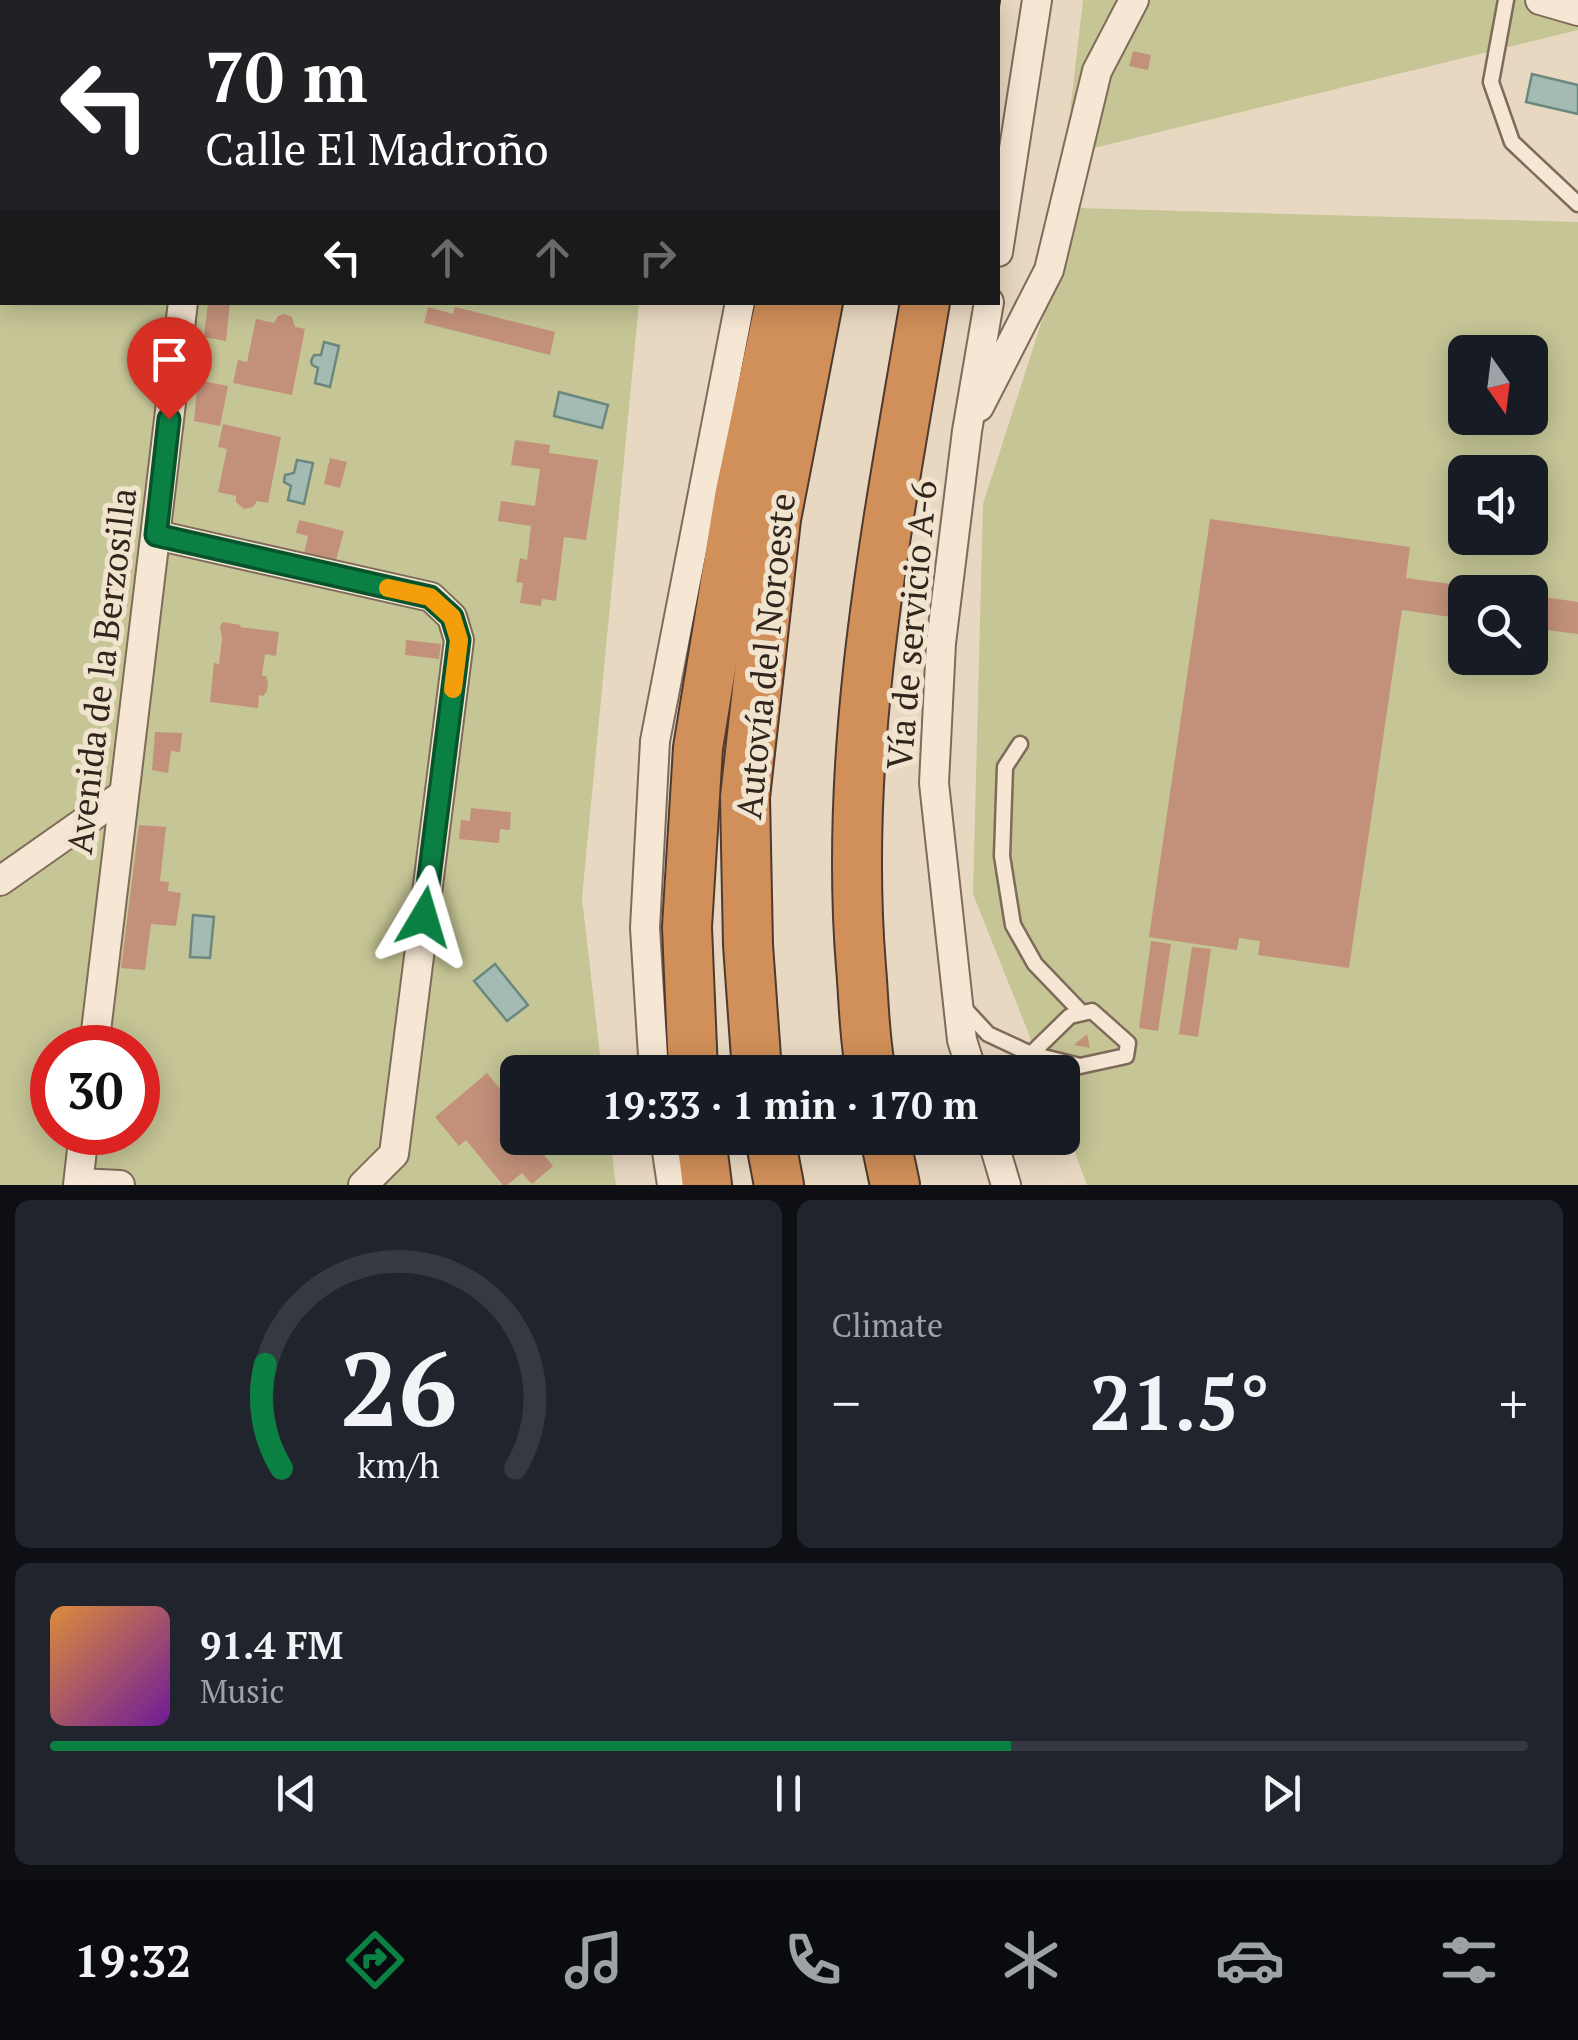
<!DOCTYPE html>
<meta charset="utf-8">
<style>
body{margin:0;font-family:"PT Serif",serif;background:#20242c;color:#f1f3f6;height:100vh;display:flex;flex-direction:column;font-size:38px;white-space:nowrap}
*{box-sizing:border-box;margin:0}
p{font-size:32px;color:#9ea1a6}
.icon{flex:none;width:55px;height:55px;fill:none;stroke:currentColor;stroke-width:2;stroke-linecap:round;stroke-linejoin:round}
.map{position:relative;height:1185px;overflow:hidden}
.sheet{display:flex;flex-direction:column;gap:15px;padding:15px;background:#0d0f14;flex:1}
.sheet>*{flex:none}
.guide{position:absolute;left:0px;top:0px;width:1000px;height:305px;box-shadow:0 5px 25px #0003;background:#202124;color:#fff;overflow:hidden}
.needle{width:65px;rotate:166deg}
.fabs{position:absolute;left:1448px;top:335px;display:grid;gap:20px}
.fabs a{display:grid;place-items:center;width:100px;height:100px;border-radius:15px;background:#171b24;box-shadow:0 5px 25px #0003;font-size:50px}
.speed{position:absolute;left:30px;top:1025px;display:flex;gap:20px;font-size:50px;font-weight:700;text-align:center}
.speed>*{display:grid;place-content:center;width:130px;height:130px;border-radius:50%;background:#171b24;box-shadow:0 5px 25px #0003;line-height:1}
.speed .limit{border:15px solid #d22;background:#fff;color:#111}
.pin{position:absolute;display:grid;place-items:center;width:85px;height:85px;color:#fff;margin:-102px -42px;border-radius:50% 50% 50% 0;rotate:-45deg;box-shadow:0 0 10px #0007}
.pin .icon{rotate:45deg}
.me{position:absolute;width:110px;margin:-55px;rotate:7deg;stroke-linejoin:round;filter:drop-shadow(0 0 8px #0008)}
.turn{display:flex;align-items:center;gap:35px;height:210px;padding:0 40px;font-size:45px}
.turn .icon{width:130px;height:130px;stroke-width:2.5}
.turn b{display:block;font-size:70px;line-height:85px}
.lanes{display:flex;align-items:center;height:95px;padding:0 40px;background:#0003;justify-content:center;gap:50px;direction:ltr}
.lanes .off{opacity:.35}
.big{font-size:75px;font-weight:800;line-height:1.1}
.sheet .card{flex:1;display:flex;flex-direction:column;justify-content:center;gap:15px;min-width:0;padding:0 35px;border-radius:15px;background:#20242c}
.sheet .dial{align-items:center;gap:0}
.dial svg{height:260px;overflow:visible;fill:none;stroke:#363941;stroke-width:7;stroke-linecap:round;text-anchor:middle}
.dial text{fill:#f1f3f6;stroke:none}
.song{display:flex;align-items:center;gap:30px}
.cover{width:120px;height:120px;border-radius:15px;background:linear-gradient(135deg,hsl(30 70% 55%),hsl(280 70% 35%))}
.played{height:10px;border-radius:5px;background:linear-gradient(90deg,#0b8043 65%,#363941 65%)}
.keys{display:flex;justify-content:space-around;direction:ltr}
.heat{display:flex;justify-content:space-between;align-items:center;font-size:55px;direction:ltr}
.sheet .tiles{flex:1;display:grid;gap:15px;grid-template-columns:1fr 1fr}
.card:last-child{grid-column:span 2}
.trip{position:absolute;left:500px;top:1055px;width:580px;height:100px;border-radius:15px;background:#171b24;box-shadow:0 5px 25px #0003;font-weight:800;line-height:100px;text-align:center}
.tabs{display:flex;height:160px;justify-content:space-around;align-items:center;background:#090b0e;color:#9ea1a6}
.tabs .icon{width:70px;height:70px}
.tabs .on{color:#0b8043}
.tabs b{font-size:45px;color:#f1f3f6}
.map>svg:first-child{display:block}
</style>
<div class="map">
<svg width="1578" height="1185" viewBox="0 0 1578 1185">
<rect width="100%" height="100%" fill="#e9d8c1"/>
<g fill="#c5c596" fill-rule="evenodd">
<path d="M0,0H668L667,2H2V302L639,303L582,898L602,1072H518V1138H610L616,1185H0ZM52,1048H138V1132H52Z"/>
<path d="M1083,0H1578V30L1065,155Z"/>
<path d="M1078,208L1578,222V1185H1087L1063,1120L1062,1072H1044L973,894L983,504ZM1465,352H1530V418H1465ZM1465,472H1530V538H1465ZM1465,592H1530V658H1465Z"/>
</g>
<g fill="#a3bbb2" stroke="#6b887e" stroke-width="2.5">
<path d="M1532,74L1578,85V114L1526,102Z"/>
<path d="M324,342L339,346L330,387L315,383L318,368L312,365L311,361L314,355H321Z"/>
<path d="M559,392L608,405L602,428L554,416Z"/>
<path d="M297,460L313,463L304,504L288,500L291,486L284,482L285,475L294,473Z"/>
<path d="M193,915L214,917L210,958L190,957Z"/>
<path d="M495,964L528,1005L507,1021L474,981Z"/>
</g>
<g fill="#c3917a">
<path d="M1133,51L1151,55L1148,70L1129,66Z"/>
<path d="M208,302H230L226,341L204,337Z"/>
<path d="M428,307L453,314L455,307L555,332L550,355L424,323Z"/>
<path d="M284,314L292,317L295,327L305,329L292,395L233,383L238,360L247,362L256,319L274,323L278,316Z"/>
<path d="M198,380L228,386L220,426L194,421Z"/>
<path d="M223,424L281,437L268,503L257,501L253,507L244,509L236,502V496L218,492L227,449L218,447Z"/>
<path d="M515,440L550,445L549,453L598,460L586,540L564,537L556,601L542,599L541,606L520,603L523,583L516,582L520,558L527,560L531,526L498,521L501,501L535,506L540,469L511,465Z"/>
<path d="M330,458L347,462L340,488L324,484Z"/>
<path d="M1210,519L1410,547L1406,578L1496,590V592H1465V619L1402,610L1349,968L1258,955L1260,941L1239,938L1237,950L1149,937Z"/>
<path d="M299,520L344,531L336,560L304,554L308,536L296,533Z"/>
<path d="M1530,595L1578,602V634L1530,628Z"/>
<path d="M223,622L241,625L240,627L279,632L276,656L265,654L262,676H266L268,682L267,691L263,696L259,695L258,708L210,702L214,663L219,664L222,638L220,627Z"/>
<path d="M406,640L441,644L439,659L405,655Z"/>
<path d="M155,732L182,733L180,752L171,751L168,773L152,770Z"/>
<path d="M471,808L511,812L510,830L500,829L499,843L459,839L461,820L470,821Z"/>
<path d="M139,825L166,827L160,881L169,882L168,891L181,893L176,926L151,924L145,970L121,968Z"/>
<path d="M1151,941L1171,944L1158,1031L1139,1028Z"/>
<path d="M1192,947L1211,949L1198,1037L1179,1034Z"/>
<path d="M1087,1034L1090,1048L1074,1045Z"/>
<path d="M487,1073L518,1111V1138H540L550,1150L544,1155L553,1166L532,1184L522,1173L507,1185H503L466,1140L459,1146L435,1117Z"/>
</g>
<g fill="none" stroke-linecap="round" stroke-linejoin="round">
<g stroke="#806a5a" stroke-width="19">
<g id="service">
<path d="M1506,0L1491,82L1512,142L1578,204"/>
<path d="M1020,744L1005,767L1002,856L1013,925L1035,964L1082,1013"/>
<path d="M962,1006L988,1034L1031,1054L1080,1066L1126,1056L1128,1043L1092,1011L1070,1016L1031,1054L1016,1072"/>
</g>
</g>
<g stroke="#806a5a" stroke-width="32">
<g id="minor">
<path d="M1540,0L1578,11"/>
<path d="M213,2V0"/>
<path d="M797,2V0"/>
<path d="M998,252L1037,0"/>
<path d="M979,407L1049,270L1097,71L1134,0"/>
<path d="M156,535L431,597L452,617L459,640L394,1154L363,1185"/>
<path d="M0,881L124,794"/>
<path d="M94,1048L183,302"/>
<path d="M654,1072L645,928L655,741L740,302"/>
<path d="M972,1072L962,1040L934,783L941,643L967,431L989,302"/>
<path d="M665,1138L672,1185"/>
<path d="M992,1138L1006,1185"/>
<path d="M79,1183L120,1185"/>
<path d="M78,1185L84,1132"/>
</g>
</g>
<g stroke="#4e3a2e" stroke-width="52">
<g id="motorway">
<path d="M839,2V0"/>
<path d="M876,2L877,0"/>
<path d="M974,2L975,0"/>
<path d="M693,1072L687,927L698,748L739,497L780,302"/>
<path d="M757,1072L748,945L745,797L776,519L818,302"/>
<path d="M871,1072C864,1038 864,1001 861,967C843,743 888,522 925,302"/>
<path d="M701,1138L707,1185"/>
<path d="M770,1138L779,1185"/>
<path d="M885,1138L895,1185"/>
</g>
</g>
<use href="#service" stroke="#f5e7d3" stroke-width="14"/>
<use href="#minor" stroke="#f5e7d3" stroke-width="28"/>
<use href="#motorway" stroke="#d18f59" stroke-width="48"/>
</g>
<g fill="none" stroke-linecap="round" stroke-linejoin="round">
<g stroke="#07532c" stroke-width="25">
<path id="route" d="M169,419L156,535L430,597L452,617L459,640L424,917"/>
</g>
<use href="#route" stroke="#0b8043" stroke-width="18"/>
<path stroke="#f59e0b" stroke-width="18" d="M388,588L430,597L452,617L459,640L453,689"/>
</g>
<g text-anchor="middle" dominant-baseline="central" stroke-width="10" stroke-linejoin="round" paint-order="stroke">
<g font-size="35" fill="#31251d" stroke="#f1e4cf">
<text transform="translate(911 625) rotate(-85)">Vía de servicio A-6</text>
<text transform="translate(765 656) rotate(-84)">Autovía del Noroeste</text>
<text transform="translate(101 671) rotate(-83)">Avenida de la Berzosilla</text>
</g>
</g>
</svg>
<div class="fabs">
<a><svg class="needle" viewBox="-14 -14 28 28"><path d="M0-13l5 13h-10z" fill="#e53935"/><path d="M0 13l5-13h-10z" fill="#9ea1a6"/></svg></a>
<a><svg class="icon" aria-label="sound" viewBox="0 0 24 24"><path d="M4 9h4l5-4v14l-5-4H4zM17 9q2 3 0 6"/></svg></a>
<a><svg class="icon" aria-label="search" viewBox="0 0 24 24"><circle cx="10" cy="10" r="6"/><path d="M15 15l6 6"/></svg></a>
</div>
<div class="speed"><div class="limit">30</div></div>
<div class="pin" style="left:169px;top:419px;background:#d93025"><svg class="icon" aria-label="arrive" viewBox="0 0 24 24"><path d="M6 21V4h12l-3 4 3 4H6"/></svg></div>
<svg class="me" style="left:424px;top:917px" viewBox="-20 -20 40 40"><path d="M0-17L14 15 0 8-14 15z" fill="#0b8043" stroke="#fff" stroke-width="4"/></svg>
<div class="trip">19:33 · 1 min · 170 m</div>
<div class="guide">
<div class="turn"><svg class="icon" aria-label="left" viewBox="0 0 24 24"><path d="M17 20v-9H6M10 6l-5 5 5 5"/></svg><div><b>70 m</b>Calle El Madroño</div></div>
<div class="lanes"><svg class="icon" aria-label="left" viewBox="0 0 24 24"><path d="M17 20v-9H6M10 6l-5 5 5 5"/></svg><svg class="icon off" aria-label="ahead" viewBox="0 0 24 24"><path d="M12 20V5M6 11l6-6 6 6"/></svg><svg class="icon off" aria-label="ahead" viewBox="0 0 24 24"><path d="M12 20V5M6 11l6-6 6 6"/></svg><svg class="icon off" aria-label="right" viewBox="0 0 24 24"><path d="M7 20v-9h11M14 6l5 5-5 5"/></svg></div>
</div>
</div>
<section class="sheet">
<div class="tiles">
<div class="card dial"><svg viewBox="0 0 100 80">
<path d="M14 69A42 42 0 1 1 86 69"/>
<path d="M14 69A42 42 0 0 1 9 37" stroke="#0b8043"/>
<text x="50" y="56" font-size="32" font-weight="700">26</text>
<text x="50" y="72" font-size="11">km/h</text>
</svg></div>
<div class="card"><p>Climate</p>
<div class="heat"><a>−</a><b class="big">21.5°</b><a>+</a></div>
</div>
<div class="card">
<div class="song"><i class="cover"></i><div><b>91.4 FM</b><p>Music</p></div></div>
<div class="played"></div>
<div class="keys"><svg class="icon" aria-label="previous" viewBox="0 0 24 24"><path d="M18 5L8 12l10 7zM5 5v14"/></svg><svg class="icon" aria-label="pause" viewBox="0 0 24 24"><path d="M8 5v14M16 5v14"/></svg><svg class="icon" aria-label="next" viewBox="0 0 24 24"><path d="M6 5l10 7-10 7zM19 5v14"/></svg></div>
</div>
</div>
</section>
<nav class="tabs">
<b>19:32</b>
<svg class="icon on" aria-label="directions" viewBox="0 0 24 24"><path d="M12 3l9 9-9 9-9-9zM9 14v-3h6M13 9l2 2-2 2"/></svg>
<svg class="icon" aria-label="music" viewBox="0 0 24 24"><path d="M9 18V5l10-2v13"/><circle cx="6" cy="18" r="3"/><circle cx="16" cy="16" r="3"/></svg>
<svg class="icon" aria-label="phone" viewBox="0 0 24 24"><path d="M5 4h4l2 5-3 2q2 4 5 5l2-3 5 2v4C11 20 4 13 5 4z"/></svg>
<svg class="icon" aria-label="climate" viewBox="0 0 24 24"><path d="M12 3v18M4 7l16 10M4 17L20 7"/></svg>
<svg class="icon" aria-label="car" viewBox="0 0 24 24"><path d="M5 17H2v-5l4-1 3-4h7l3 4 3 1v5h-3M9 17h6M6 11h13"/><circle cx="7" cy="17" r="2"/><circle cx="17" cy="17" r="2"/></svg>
<svg class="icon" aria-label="filters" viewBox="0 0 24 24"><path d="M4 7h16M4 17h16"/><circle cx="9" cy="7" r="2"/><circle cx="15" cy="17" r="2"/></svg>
</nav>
